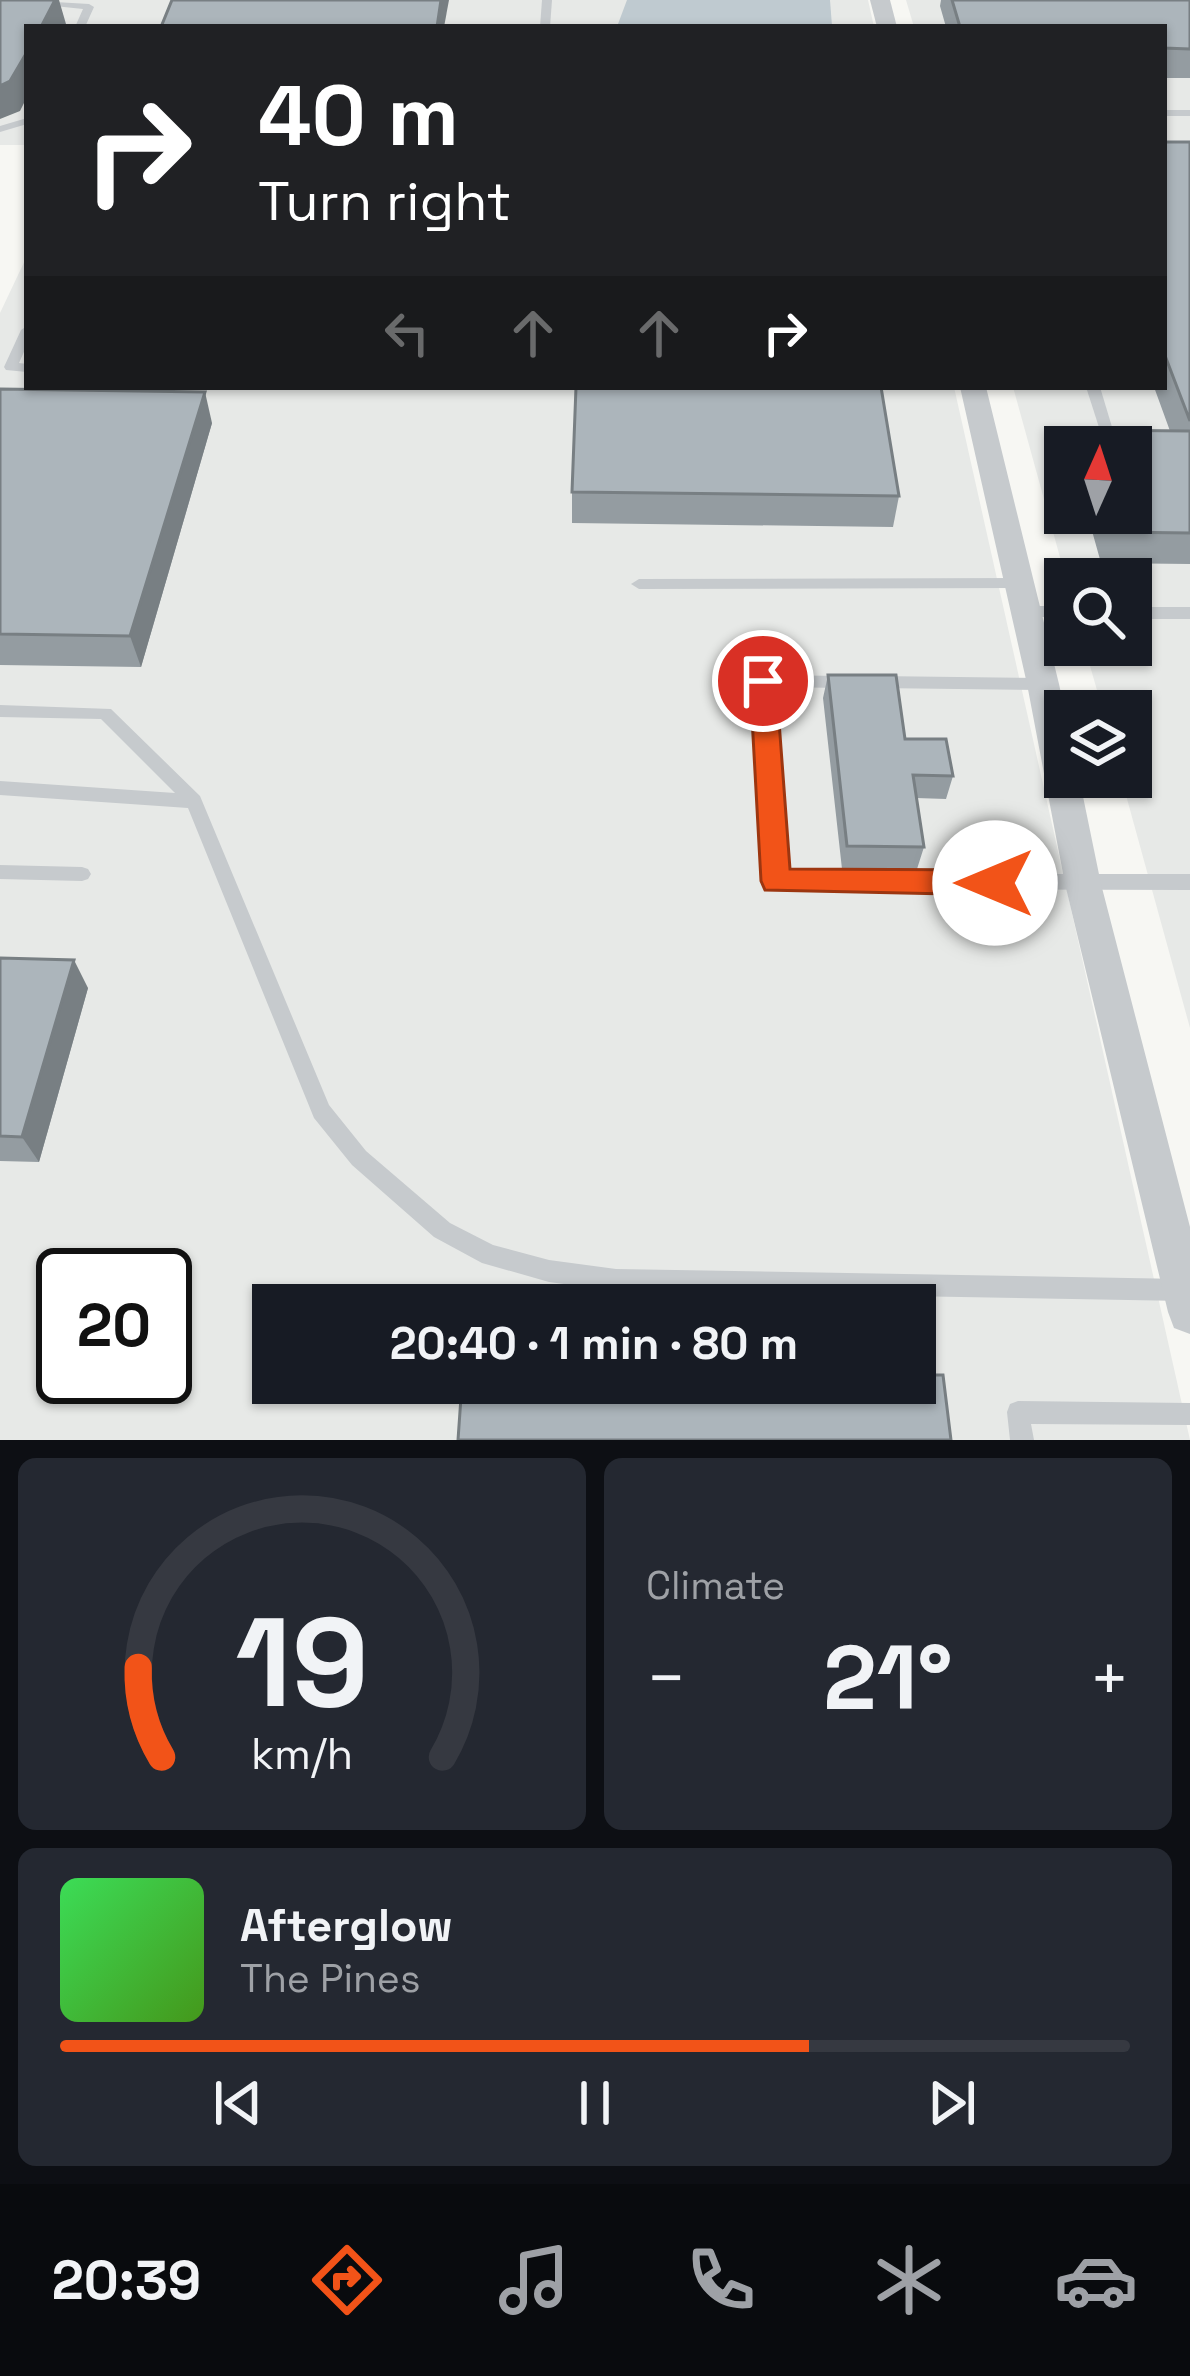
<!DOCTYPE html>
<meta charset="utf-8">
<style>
body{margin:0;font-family:"Space Grotesk",sans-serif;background:#242831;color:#f1f3f6;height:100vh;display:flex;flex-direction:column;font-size:45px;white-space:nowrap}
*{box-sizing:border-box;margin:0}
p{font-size:39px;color:#9ea1a6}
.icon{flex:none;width:66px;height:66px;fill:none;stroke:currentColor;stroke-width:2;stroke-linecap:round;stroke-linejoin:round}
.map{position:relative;height:1440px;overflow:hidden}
.sheet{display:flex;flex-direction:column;gap:18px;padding:18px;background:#0d0f14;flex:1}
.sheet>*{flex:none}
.guide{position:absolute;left:24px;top:24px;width:1143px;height:366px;border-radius:0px;box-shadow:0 3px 9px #0004;background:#202124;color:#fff;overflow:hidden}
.needle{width:78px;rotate:3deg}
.tools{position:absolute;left:1044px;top:426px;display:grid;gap:24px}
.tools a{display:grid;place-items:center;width:108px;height:108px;border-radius:0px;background:#171b24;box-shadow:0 3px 9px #0004;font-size:60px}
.speed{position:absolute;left:36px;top:1248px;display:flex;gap:24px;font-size:60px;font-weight:700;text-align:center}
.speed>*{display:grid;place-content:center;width:156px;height:156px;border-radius:50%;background:#171b24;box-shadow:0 3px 9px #0004;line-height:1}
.speed .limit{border:6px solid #111;border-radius:18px;background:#fff;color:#111}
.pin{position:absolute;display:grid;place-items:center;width:102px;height:102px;color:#fff;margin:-51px;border:6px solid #fff;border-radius:50%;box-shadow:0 3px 12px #0007}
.me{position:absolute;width:132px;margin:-66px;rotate:270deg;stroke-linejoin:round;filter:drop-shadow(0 0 9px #0008)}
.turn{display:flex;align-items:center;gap:42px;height:252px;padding:0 36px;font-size:54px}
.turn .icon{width:156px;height:156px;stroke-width:2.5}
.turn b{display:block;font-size:84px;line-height:102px}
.lanes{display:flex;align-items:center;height:114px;padding:0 36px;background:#0003;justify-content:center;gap:60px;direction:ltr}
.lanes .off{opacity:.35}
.big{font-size:90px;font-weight:800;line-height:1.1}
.sheet .card{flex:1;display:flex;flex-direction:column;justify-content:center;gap:18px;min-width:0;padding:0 42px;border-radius:18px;background:#242831}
.sheet .dial{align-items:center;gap:0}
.dial svg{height:312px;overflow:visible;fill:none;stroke:#363941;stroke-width:7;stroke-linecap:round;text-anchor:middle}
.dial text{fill:#f1f3f6;stroke:none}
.song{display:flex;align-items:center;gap:36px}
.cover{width:144px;height:144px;border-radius:18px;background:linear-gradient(135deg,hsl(130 70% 55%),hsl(100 70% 35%))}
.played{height:12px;border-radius:6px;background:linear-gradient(90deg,#f25318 70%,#363941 70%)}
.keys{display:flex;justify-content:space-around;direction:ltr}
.heat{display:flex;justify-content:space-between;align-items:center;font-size:66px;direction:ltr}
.sheet .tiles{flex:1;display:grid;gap:18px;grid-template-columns:1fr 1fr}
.card:last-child{grid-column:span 2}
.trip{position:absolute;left:252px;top:1284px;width:684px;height:120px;border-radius:0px;background:#171b24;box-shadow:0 3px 9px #0004;font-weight:800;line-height:120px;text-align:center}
.tab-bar{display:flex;height:192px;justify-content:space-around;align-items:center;background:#090b0e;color:#9ea1a6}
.tab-bar .icon{width:84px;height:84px}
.tab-bar .current{color:#f25318}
.tab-bar b{font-size:54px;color:#f1f3f6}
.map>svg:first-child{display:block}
</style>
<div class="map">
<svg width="1190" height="1440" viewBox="0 0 1190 1440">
<rect width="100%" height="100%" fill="#f7f7f3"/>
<g fill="#e7e9e7" fill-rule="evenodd">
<path d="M0,0H868L874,27H27V145H0Z"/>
<path d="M906,0H1190V1028L1121,777H1131V711H1103L1084,645H1131V579H1066L1013,387H1164V27H914ZM1065,447H1131V513H1065Z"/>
<path d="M27,256V387H954L1190,1440H0V313ZM63,1275H165V1377H63ZM273,1305H915V1383H273Z"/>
</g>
<path fill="#bfcad0" d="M627,0H830L832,26L624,27L618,24Z"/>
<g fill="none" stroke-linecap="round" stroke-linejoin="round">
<g fill="#c6cacd" fill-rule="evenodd">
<path d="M21,0L89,4L94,7L85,27H75L83,9L26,3Z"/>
<path d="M542,0H552L550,27H540Z"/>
<rect x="1164" y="110" width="26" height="6"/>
<path d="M27,118V124L0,132V126Z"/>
<path d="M27,326V345L19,363L27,364V372L6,370L4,367L21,330Z"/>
<path d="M1086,387H1100L1118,447L1105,446Z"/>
<path d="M1019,578L1027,583L1019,588L639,589L631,584L639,579Z"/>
<path d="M1026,606H1065V618L1021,616L1018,612L1021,608Z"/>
<rect x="1131" y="607" width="59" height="12"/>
<path d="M763,675L844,676L852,682L844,688L771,687L784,874H1190V890L775,889L769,886L766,881L755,681Z"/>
<path d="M876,676L1043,678L1051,684L1043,690L876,688L868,682Z"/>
<path d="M0,705L111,709L200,796L329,1105L366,1151L450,1223L493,1245L549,1260L616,1269L1184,1279L1190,1282V1298L1184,1301L616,1291L549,1282L482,1263L434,1237L352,1165L314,1118L188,808L0,795V781L175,793L101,719L0,717Z"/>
<path d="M0,865L82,867L88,869L91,874L88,879L82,881L0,879Z"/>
<path d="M1018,1401L1190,1403V1425L1031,1424L1034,1440H1010L1007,1412L1010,1404Z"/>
</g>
<g fill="#c6cacd" fill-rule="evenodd">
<path d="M870,0H890L897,27H877Z"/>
<path d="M960,387H986L1059,684L1065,712V777H1079L1101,884L1190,1227V1334L1174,1328L1168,1312L1065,884L1027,684Z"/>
</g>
</g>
<g fill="#949ca1">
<path d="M941,0H1190V78H1164V27H946L940,6Z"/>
<path d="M1164,142H1190V564L1101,563L1087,513H1131V447H1076L1081,430L1170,431L1154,387H1164Z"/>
<path d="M0,389L212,423L141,667L0,665Z"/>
<path d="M572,492L899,496L893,527L572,523Z"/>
<path d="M828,675L953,776L946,799L916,798L924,847L917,869H842L823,698Z"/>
<path d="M0,958L88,988L39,1162L0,1161Z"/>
</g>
<g fill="#787f83">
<path d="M55,0H59L66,24L64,27H41Z"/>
<path d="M441,0H449L444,27H437Z"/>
<path d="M27,52V97L20,111L0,119V86Z"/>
<path d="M205,392L212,423L141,667L130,636Z"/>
<path d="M74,960L88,988L39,1162L22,1137Z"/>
</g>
<g fill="#acb5bb" stroke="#787f83" stroke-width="3">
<path d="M0,0H55L41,27H27V52L10,81L0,86Z"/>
<path d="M172,0H441L437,27H161Z"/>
<path d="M952,0H1190V49L1164,48V27H960Z"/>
<path d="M1164,142H1190V421L1164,353Z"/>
<path d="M576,387H881L899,496L572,492Z"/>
<path d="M0,389L205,392L130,636L0,634Z"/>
<path d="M1081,430L1190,431V533L1112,532L1107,513H1131V447H1087Z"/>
<path d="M828,675H896L905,739H946L953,776L913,775L924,847L847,846Z"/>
<path d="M0,958L74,960L22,1137L0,1136Z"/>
<path d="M915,1375H943L951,1440H458L462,1383H915Z"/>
</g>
<path fill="#f25318" stroke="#9d3610" stroke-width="3" d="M763,671L776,681L790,869L995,870L1006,874L1010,883L1006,892L995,895L765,890L761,881L750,681Z"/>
</svg>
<div class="tools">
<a><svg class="needle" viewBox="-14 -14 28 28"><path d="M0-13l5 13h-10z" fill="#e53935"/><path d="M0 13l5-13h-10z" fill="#9ea1a6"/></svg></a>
<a><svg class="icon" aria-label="search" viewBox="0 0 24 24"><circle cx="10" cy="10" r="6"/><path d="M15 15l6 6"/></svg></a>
<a><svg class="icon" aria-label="layers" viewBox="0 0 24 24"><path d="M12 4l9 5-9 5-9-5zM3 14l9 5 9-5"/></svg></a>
</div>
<div class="speed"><div class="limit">20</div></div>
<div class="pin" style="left:763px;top:681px;background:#d93025"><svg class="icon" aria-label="arrive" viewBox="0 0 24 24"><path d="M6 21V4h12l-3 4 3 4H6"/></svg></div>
<svg class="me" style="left:995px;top:883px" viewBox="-20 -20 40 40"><circle r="19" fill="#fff"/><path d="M0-13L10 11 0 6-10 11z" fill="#f25318"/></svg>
<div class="trip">20:40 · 1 min · 80 m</div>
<div class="guide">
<div class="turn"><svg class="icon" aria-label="right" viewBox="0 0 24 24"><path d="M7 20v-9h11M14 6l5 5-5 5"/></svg><div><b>40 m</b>Turn right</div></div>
<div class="lanes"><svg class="icon off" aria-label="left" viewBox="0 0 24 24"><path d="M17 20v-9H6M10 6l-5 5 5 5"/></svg><svg class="icon off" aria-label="ahead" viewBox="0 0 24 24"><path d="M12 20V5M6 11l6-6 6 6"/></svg><svg class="icon off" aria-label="ahead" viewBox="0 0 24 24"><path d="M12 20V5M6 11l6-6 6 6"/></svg><svg class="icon" aria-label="right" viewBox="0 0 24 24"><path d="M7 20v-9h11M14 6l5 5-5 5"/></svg></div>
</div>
</div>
<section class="sheet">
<div class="tiles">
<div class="card dial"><svg viewBox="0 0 100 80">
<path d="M14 69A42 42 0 1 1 86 69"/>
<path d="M14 69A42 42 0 0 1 8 46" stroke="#f25318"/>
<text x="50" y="56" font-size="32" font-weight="700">19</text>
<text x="50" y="72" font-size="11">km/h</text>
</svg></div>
<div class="card"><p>Climate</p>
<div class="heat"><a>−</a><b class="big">21°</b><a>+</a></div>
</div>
<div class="card">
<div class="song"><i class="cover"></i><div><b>Afterglow</b><p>The Pines</p></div></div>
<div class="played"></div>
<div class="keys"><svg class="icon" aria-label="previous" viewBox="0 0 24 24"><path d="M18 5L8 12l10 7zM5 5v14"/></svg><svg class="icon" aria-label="pause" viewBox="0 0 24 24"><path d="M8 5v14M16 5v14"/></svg><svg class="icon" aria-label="next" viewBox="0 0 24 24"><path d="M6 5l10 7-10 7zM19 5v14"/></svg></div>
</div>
</div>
</section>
<nav class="tab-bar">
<b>20:39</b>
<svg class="icon current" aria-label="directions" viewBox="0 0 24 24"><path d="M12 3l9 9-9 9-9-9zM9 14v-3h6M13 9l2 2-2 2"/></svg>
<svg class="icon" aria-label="music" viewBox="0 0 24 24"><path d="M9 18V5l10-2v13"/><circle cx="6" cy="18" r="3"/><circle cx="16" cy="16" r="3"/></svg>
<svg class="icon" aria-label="phone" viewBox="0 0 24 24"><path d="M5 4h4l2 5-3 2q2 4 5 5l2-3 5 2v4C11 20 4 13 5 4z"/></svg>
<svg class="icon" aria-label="climate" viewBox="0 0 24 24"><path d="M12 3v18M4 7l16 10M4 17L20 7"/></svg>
<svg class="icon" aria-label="car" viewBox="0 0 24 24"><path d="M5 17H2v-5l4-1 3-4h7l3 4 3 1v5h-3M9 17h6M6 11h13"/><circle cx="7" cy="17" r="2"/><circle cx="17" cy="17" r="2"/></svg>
</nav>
